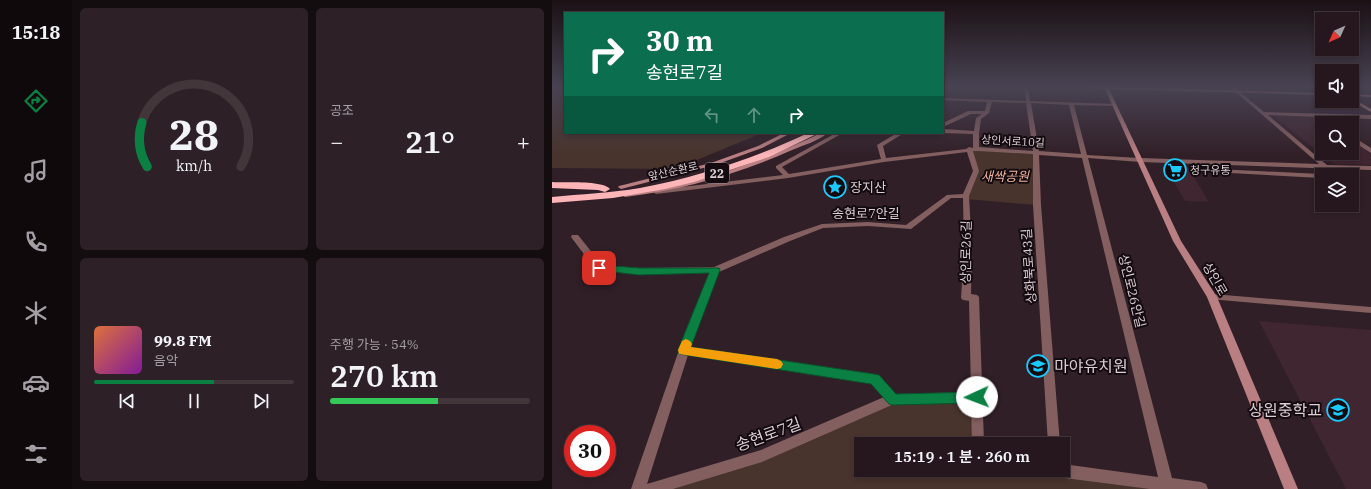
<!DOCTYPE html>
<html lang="ko">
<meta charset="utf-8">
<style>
body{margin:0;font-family:"IBM Plex Serif","Noto Sans KR",serif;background:#2d2026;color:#f1f3f6;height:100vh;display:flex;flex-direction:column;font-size:15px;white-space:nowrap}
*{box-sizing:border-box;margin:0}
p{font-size:13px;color:#a39fa4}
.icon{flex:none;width:22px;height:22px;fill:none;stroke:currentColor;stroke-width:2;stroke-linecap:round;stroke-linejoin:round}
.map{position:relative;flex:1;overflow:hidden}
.details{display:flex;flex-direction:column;gap:8px;padding:8px;background:#140d10;width:480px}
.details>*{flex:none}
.top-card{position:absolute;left:12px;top:12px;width:380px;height:122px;border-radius:0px;box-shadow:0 2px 6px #0003,0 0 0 1px #42363b;background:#0b6e4f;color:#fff;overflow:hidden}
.needle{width:26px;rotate:225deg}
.buttons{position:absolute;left:763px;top:12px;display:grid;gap:8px}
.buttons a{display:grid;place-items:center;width:44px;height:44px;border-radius:0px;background:#25171d;box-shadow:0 2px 6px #0003,0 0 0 1px #42363b;font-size:20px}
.speed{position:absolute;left:12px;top:425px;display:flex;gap:8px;font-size:20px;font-weight:700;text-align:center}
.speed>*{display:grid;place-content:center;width:52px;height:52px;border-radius:50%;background:#25171d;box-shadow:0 2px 6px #0003,0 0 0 1px #42363b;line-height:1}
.speed .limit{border:6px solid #d22;background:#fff;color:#111}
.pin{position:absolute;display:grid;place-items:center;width:34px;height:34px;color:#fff;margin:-17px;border-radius:8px;box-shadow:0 2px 6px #0006}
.me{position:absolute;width:44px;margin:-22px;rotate:268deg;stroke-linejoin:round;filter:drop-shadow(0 0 3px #0008)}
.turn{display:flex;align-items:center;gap:14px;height:84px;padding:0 16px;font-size:18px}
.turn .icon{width:52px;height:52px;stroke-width:2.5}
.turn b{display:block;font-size:28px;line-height:34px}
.lanes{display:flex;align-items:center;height:38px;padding:0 16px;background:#0003;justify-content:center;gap:20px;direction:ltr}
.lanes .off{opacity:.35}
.big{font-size:30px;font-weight:600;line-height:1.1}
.details .widget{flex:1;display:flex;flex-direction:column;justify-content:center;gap:6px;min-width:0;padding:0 14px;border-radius:6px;background:#2d2026}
.details .dial{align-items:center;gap:0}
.dial svg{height:104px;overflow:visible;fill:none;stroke:#42363b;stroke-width:7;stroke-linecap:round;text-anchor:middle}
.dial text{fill:#f1f3f6;stroke:none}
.song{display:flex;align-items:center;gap:12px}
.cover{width:48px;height:48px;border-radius:6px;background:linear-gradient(135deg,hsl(20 70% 55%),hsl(290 70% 35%))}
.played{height:4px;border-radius:2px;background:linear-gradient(90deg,#0b8043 60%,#42363b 60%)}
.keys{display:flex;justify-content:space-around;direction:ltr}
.heat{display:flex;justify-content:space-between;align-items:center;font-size:22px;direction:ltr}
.charge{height:6px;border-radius:3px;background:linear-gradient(90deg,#34c759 54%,#42363b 0)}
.details .tiles{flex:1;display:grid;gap:8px;grid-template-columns:repeat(2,1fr)}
.trip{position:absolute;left:302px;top:437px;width:216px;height:40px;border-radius:0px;background:#25171d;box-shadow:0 2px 6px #0003,0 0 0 1px #42363b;font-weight:600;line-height:40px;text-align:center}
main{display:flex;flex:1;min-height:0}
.menu{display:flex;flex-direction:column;width:72px;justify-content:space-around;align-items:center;background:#0f090c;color:#a39fa4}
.menu .icon{width:28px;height:28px}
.menu .on{color:#0b8043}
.menu b{font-size:18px;color:#f1f3f6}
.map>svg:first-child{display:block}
</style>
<main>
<nav class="menu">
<b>15:18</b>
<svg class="icon on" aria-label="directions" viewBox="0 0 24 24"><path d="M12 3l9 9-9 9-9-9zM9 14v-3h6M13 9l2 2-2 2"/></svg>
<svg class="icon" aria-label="music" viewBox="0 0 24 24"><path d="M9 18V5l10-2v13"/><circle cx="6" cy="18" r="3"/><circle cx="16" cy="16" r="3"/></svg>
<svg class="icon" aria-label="phone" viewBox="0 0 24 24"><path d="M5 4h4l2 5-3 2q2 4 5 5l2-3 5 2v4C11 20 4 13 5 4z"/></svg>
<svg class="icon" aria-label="climate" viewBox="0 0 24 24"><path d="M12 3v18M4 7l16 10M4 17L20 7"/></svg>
<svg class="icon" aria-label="car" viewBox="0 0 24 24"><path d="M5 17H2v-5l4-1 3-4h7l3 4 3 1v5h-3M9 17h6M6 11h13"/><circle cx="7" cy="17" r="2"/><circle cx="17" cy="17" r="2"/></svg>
<svg class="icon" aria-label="filters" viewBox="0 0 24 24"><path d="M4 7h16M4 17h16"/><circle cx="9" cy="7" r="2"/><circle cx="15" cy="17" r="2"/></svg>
</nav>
<section class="details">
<div class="tiles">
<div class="widget dial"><svg viewBox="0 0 100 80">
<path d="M14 69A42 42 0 1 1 86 69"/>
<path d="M14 69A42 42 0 0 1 10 35" stroke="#0b8043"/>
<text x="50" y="56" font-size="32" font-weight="700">28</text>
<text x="50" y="72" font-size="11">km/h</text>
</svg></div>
<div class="widget"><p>공조</p>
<div class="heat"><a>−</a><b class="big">21°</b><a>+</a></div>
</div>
<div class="widget">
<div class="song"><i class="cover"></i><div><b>99.8 FM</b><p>음악</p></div></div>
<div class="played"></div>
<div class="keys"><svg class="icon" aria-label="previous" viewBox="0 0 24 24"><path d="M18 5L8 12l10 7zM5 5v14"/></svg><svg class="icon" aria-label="pause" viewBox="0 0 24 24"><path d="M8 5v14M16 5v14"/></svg><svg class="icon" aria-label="next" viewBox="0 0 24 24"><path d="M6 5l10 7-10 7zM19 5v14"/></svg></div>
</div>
<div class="widget"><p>주행 가능 · 54%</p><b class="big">270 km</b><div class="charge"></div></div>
</div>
</section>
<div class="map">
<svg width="819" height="489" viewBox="0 0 819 489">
<rect width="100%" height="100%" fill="#311f27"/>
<g fill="#3f2631">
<path d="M720,115L766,116L776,123H770V153H800V140L819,154V165L782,164Z"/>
<path d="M612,165L635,166L657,202L633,201Z"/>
<path d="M707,321L819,330V489H794Z"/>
</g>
<g fill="#48342d">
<path d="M0,87H13V133H210L123,169L0,168Z"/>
<path d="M417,149L484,152L485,205L414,199L424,171Z"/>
<path d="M425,397L426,444H309V470H505L649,489H97L210,456L341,399Z"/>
</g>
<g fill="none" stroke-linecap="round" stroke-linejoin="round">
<g fill="#835f60" fill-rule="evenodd">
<path d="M472,87H476L478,101L564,104V106H562L522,105L535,155L588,158L767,164L678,87H682L712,112L819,115V119L774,117L782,123H776L767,117L716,115L775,165L819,166V170L588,162L536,158L620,478L649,482L654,484L656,489H598L505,477L500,475L498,470H511V464L606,477L530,158L487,155L489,205L508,444H496L481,205V154L426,151H421L427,171L417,196L420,250L419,294L425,295L427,297L432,444H420L419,402L342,404L210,462L121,489H79L127,350L158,273L87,274L44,270L19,237L20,235H26L50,265L87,268L162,267L232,237L270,224L316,222L354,225L395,195L411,194L421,171L415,152L332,162L236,178L104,194L101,192L104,190L231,175L224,168V166L284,133H291L230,167L237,174L329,159L325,145L345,133H352L331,146L334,158L414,149L417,147L421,148V134L391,133V129L422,131L424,118L430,114H419L391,127V123L416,111H433L435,102L391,100V98L474,101ZM440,102L474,103L481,151L427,147V133L429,119L437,113ZM479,103L517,105L529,154L487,151ZM399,198H411L412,250L409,298L411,300L417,301L419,392L344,394L326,376L322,374L138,347L167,272L238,241L271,228L316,226L359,229ZM136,355L319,383L332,397L209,450L95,484Z"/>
<path d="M800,136L819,148V153L800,141Z"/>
<path d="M643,168L768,174L771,175L770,177L768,178L641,171V169Z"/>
<path d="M660,294L819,307V313L657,299L655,297L657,295Z"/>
</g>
<g fill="#b97f82" fill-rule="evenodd">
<path d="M532,87H563L770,93V95L557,89L629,241L665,297L746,489H732L655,297L621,241L553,89L534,88Z"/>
<path d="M800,94L819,95V97L800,96Z"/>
<path d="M800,98L819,109V112L800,101Z"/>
<path d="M232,133H239L210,148L163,165L69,189L66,187L67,186L159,163L206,146Z"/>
<path d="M269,133H276C266,141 252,145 240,150C186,174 131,190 73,197L70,195L73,193C145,185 204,164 269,133Z"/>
</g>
<g fill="#fdb5b8" fill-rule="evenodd">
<path d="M256,133H267L217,157L142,182L113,189L61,198L0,203V197C29,194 59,193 88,188C147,177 203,158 256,133Z"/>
<path d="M0,182C13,183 50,180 58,189L53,192L46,190L0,188Z"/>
</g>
</g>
<linearGradient id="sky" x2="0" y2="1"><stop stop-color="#1b1115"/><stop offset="0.56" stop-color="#484252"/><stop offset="1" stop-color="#484252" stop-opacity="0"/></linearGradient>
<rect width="819" height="155" fill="url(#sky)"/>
<path fill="#0b8043" stroke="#07532c" d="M47,265L87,268H167L168,270L139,347L322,374L327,375L344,394L425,392L429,393L431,397L429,401L425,403L341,405L337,404L319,384L127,354L126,350L157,273L87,275L44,270L42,268L44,266Z"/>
<path fill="#f59e0b" d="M134,339L138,341L140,344L139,347L225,359L229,361L231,364L229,368L225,369L127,354L126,350L130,341Z"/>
<defs>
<g id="supermarket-ring" transform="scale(1.15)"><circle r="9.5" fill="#130b0f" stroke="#1bcafc" stroke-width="1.5"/><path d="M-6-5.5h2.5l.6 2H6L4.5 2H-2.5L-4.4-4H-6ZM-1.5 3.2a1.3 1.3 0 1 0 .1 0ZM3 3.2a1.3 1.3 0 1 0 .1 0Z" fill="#1bcafc"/></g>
<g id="sight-ring" transform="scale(1.15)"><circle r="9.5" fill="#130b0f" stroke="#1bcafc" stroke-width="1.5"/><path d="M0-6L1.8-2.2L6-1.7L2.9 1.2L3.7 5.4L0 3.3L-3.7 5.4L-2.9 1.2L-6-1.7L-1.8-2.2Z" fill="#1bcafc"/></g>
<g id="school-ring" transform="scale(1.15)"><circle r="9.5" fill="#130b0f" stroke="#1bcafc" stroke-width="1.5"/><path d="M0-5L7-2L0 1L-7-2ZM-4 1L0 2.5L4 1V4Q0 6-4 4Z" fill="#1bcafc"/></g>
</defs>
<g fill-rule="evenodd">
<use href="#supermarket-ring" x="623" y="170"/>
<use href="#sight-ring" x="283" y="187"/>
<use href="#school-ring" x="486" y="366"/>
<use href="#school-ring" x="786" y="410"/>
</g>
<g text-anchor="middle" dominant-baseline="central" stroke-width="4" stroke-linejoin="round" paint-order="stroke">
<g font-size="11" fill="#dbced3" stroke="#130b0f">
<text transform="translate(461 141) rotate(3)">상인서로10길</text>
<text transform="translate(121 171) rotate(-13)">앞산순환로</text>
</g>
<g font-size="11" fill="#dbced3" stroke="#130b0f" text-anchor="start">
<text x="638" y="170">청구유통</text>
</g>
<rect fill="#130b0f" stroke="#9f9498" stroke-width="1" x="153" y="163" width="24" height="20" rx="3"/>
<g font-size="12" font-weight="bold" fill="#dbced3">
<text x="165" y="173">22</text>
</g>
<g font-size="13" font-style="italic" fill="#edb29c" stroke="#130b0f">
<text x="453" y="176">새싹공원</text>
</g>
<g font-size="13" fill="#dbced3" stroke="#130b0f" text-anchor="start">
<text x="298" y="187">장지산</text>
</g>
<g font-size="13" fill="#dbced3" stroke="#130b0f">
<text x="314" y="213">송현로7안길</text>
<text transform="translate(414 252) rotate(-89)">상인로26길</text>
<text transform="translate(477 266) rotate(-94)">상화북로43길</text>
<text transform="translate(663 279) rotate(60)">상인로</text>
<text transform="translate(580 291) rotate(76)">상인로26안길</text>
</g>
<g font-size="16" fill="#dbced3" stroke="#130b0f" text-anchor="start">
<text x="502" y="366">마야유치원</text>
<text x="770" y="410" text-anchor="end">상원중학교</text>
</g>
<g font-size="16" fill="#dbced3" stroke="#130b0f">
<text transform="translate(216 434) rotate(-20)">송현로7길</text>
</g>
</g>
</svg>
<div class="buttons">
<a><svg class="needle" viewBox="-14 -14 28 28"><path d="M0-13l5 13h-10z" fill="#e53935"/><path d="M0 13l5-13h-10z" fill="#a39fa4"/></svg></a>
<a><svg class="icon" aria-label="sound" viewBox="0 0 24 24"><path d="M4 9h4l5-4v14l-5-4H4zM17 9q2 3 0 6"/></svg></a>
<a><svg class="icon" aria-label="search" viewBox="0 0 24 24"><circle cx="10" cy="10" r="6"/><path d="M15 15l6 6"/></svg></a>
<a><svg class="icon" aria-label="layers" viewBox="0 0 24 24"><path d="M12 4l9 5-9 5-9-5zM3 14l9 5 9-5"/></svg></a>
</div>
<div class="speed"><div class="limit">30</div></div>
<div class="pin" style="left:47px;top:268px;background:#d93025"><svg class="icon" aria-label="arrive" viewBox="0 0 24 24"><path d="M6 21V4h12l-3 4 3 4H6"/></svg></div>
<svg class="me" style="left:425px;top:397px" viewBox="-20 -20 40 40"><circle r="19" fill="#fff"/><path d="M0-13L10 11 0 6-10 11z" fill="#0b8043"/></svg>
<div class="trip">15:19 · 1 분 · 260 m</div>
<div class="top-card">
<div class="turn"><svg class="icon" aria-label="right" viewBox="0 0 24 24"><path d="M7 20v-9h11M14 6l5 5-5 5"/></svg><div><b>30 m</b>송현로7길</div></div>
<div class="lanes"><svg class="icon off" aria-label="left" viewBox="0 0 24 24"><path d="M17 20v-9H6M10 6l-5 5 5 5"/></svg><svg class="icon off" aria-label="ahead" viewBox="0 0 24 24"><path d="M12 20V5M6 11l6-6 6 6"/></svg><svg class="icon" aria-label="right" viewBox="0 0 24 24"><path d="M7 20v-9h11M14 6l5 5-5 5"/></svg></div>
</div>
</div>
</main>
